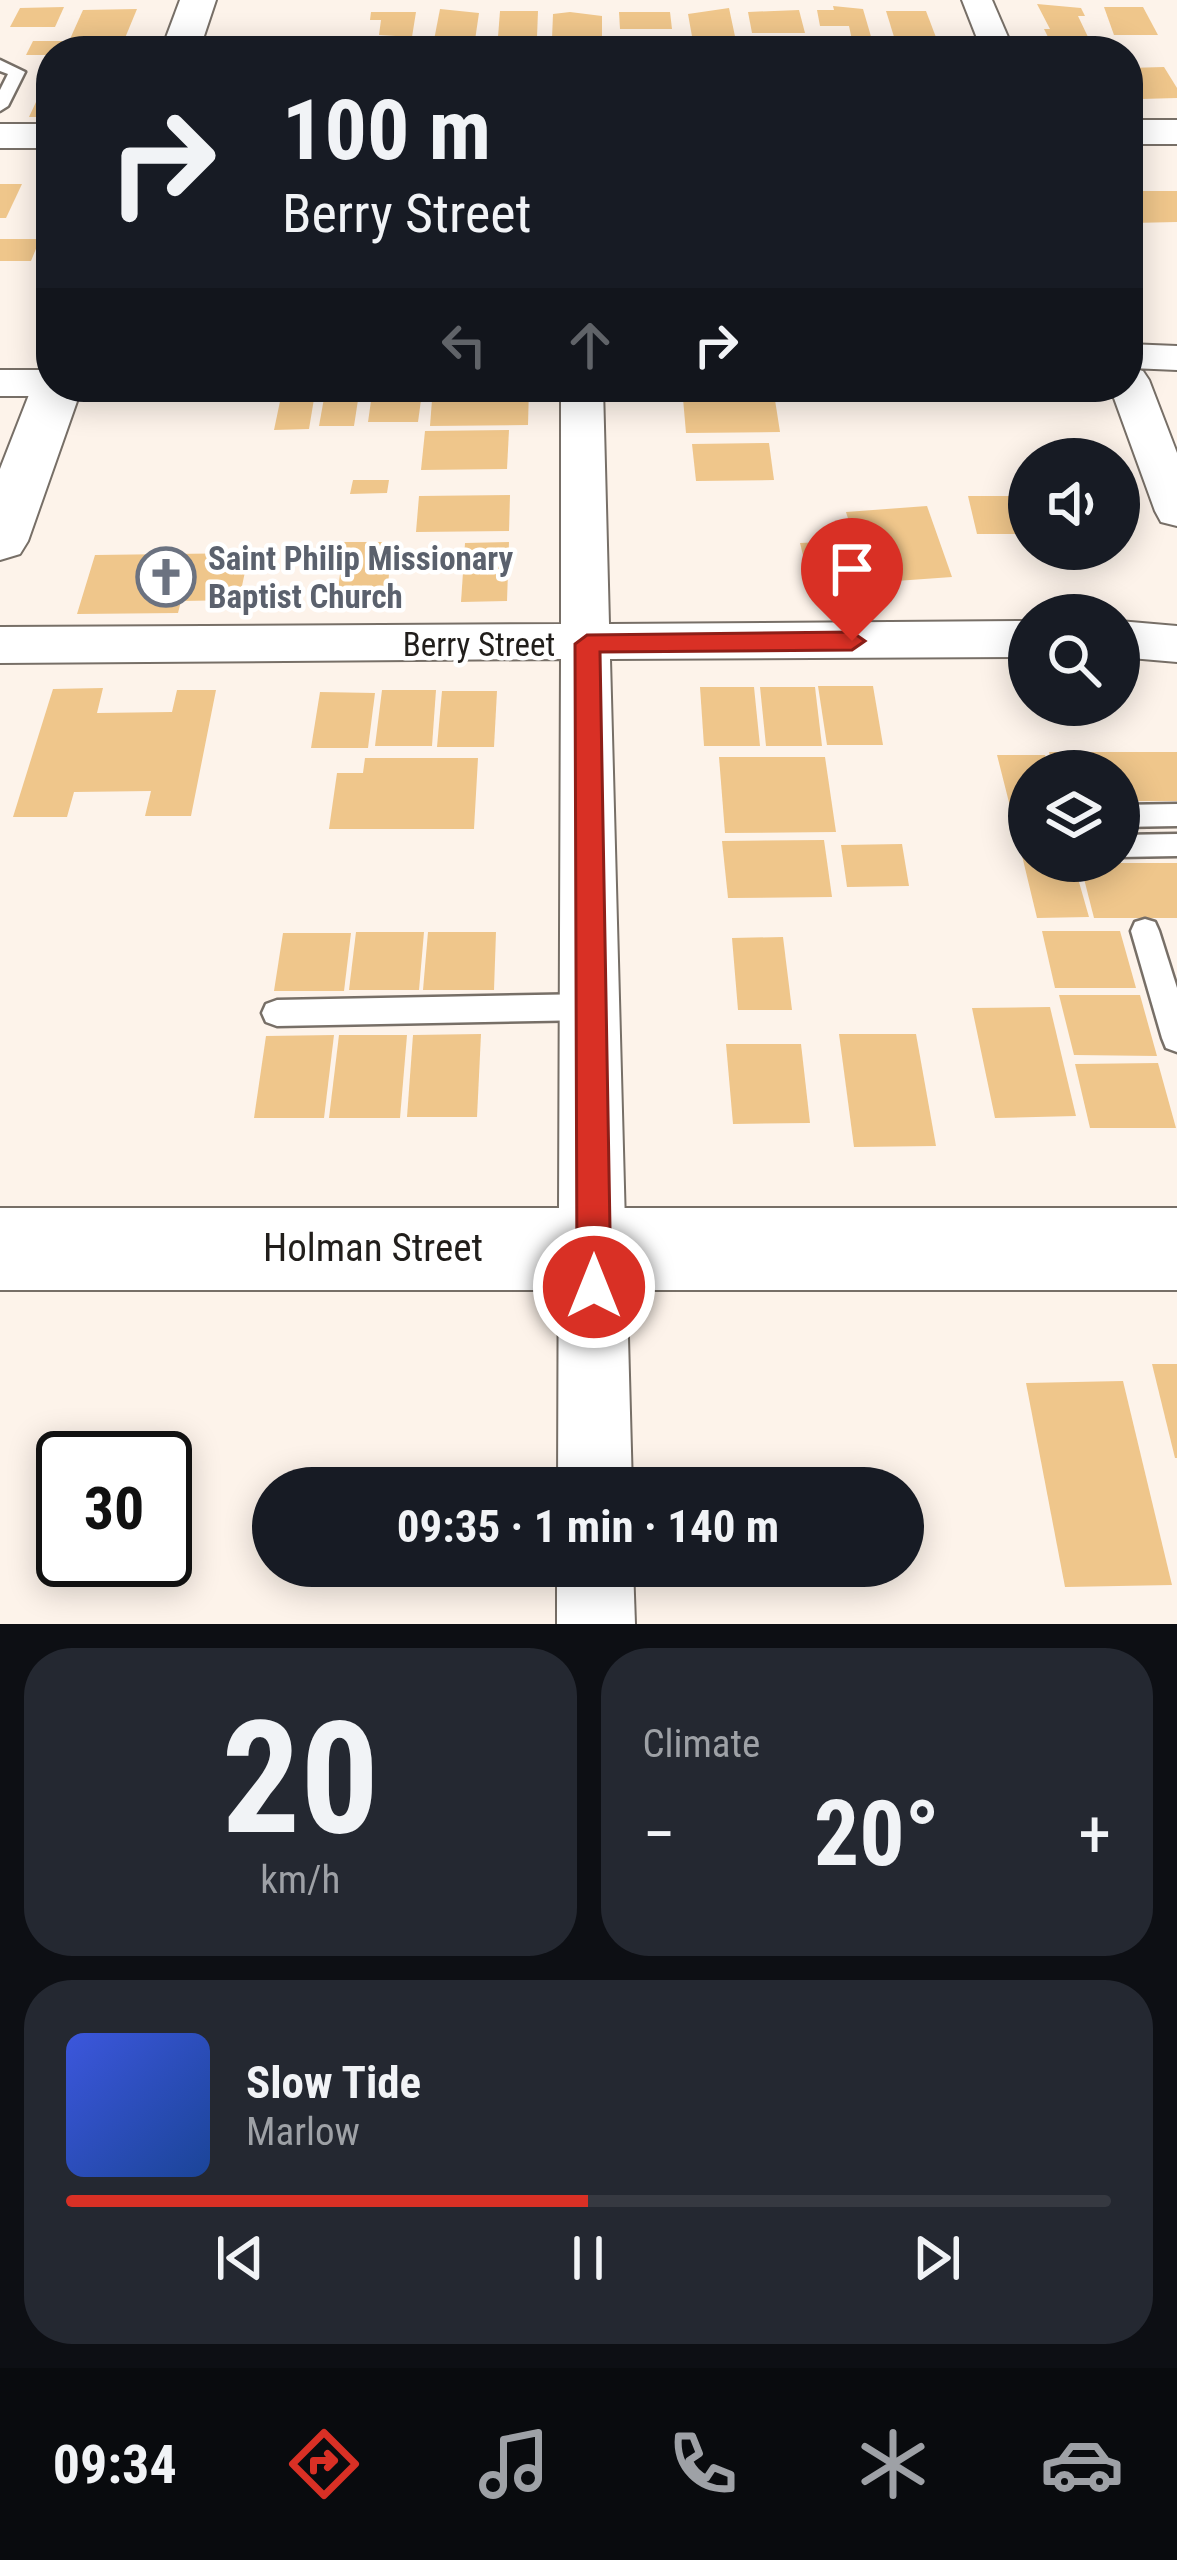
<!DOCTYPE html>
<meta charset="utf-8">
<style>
body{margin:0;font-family:"Roboto Condensed",sans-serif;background:#242831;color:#f1f3f6;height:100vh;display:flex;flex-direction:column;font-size:45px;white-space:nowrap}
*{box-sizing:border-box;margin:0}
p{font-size:39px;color:#9ea1a6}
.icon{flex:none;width:66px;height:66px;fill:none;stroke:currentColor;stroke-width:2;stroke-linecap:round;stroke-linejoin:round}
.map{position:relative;height:1624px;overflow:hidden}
.side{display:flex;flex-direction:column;gap:24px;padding:24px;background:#0d0f14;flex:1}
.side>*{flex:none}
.hud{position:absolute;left:36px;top:36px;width:1107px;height:366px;border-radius:48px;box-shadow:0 6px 30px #0003;background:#171b24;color:#f1f3f6;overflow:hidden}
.tools{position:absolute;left:1008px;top:438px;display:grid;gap:24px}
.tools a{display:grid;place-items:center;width:132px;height:132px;border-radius:50%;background:#171b24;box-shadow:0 6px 30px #0003;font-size:60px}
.speed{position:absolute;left:36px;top:1431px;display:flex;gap:24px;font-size:60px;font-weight:700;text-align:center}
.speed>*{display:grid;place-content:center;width:156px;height:156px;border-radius:50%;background:#171b24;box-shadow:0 6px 30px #0003;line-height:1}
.speed .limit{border:6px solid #111;border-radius:18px;background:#fff;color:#111}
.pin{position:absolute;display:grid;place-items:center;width:102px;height:102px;color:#fff;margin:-123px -51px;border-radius:50% 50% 50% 0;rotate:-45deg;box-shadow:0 0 12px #0007}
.pin .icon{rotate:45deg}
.me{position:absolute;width:132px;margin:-66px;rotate:0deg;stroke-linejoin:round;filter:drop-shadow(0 0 9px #0008)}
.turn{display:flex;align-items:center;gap:42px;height:252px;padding:0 48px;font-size:54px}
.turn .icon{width:156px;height:156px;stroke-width:2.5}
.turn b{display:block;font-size:84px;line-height:102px}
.lanes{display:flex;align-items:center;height:114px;padding:0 48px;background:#0003;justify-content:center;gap:60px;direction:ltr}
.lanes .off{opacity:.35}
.big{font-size:90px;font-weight:700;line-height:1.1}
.side .tile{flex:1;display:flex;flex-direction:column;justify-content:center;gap:18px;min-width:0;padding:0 42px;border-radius:48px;background:#242831}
.side .dial{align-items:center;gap:0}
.dial b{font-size:156px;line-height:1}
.song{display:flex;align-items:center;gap:36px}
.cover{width:144px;height:144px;border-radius:18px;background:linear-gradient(135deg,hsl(230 70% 55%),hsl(220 70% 35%))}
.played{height:12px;border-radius:6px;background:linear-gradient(90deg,#d93025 50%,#363941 50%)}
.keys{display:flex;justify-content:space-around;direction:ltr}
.heat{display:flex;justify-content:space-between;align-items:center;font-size:66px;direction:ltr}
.side .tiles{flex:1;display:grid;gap:24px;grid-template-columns:1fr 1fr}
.tile:last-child{grid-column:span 2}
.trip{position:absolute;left:252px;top:1467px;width:672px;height:120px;border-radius:60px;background:#171b24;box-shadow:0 6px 30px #0003;font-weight:700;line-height:120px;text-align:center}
.tabs{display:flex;height:192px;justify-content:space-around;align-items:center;background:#090b0e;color:#9ea1a6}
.tabs .icon{width:84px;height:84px}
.tabs .current{color:#d93025}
.tabs b{font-size:54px;color:#f1f3f6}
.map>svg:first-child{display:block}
</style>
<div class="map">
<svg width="1177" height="1624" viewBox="0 0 1177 1624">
<rect width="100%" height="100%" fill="#fdf3ea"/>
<g fill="#efc68b">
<path d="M1037,4L1081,8L1085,16H1078L1088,37H1048L1044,29H1050Z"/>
<path d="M833,6L863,9L872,40H852L849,26H820L817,10H834Z"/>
<path d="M64,7L55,27H10L20,8Z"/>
<path d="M1104,7H1143L1158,35H1114Z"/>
<path d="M729,8L736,41H698V51H677V42H693L688,14Z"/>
<path d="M137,9L125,38L70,39L83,10Z"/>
<path d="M440,9L479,13L475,40H434Z"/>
<path d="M799,10L805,33H752L748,12Z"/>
<path d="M500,11H538L537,37H498Z"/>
<path d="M886,11H926L937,40H895Z"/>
<path d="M371,12H416L412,37L379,35L381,20H370Z"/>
<path d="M570,12L602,16V39H552L553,14Z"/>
<path d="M619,12H670L672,29H620Z"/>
<path d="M845,37L850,51H819L816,38Z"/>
<path d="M1048,40H1095L1101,51H1053Z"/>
<path d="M33,41H63L51,55H26Z"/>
<path d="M1164,67L1177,88V98L1141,99L1128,77V68Z"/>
<path d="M51,70V117H29Z"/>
<path d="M0,184H22L6,218H0Z"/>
<path d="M1128,191H1177V222L1132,223Z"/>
<path d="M0,239H40L31,261H0Z"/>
<path d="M283,387H316L309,429L274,430Z"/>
<path d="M326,387H360L354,426H319Z"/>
<path d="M433,387H529L528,425L430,426Z"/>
<path d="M682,387H773L780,432L686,433Z"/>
<path d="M421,400L418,422H368L371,401Z"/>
<path d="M509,430L507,469L421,470L425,431Z"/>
<path d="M769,443L774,480L696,481L692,444Z"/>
<path d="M353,480H389L387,493L350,494Z"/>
<path d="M510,495L509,531L416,532L419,496Z"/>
<path d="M968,496H1029V534H977Z"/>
<path d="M927,506L952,577L868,583L846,512Z"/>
<path d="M844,541L855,581L810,584L800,543Z"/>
<path d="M344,542H392L386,606H336Z"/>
<path d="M509,542L507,601L461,602L465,543Z"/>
<path d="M249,553L239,600L181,601L178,613L77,614L95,555Z"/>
<path d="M818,686H873L883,745H827Z"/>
<path d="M700,687H754L760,746H704Z"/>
<path d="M760,687H815L822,746H766Z"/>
<path d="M103,688L97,713L172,712L177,690H216L191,816H145L151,791L74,792L67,817H13L53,689Z"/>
<path d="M382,690H436L432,746H375Z"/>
<path d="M442,691H497L494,747H437Z"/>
<path d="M320,692L375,693L368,748H311Z"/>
<path d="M1049,752H1177V801H1119V771H1054Z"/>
<path d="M997,755H1045L1050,771H1029V826H1015Z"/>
<path d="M719,757H825L836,832L725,833Z"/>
<path d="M365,758H478L474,829H329L337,773H363Z"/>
<path d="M1018,839H1029V861H1073L1089,917L1037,918Z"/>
<path d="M824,840L832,897L728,898L722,841Z"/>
<path d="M902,844L909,886L847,887L841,845Z"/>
<path d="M1080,863H1177V918H1094Z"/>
<path d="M1042,931H1120L1136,988H1055Z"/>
<path d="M356,932H424L419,990H349Z"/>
<path d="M428,932H496L494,990H423Z"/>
<path d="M283,933H351L344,991H274Z"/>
<path d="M783,937L792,1010H738L732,938Z"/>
<path d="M1059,995H1140L1157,1056L1074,1055Z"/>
<path d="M1050,1007L1076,1116L995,1118L972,1008Z"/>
<path d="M481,1034L477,1117H407L413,1035Z"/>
<path d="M839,1034H916L936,1146L854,1147Z"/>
<path d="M334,1035L324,1118H254L266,1036Z"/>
<path d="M339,1035H407L400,1118H329Z"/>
<path d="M726,1044H801L810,1123L733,1124Z"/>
<path d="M1158,1063L1176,1128H1090L1075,1064Z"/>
<path d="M1152,1364H1177V1458H1175Z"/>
<path d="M1123,1381L1172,1585L1065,1587L1026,1383Z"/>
</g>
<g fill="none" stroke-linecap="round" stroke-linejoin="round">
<g stroke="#776f67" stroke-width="5">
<g id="service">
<path d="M0,60L25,72L8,106L0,111V90L8,74L0,71Z"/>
<path d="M1177,804V826L1119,827V805Z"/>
<path d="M1177,834V856L1119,857V835Z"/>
<path d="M1145,919L1155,922L1159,931L1177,988V1052L1166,1048L1162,1038L1131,931L1135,922Z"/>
<path d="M591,994L602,998L606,1007L602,1016L591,1020L277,1026L266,1022L262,1013L266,1004L277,1000Z"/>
</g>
</g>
<g stroke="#776f67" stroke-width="4">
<g id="minor">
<path d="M962,0H992L1014,51H982Z"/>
<path d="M1128,344L1177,346V370L1131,368L1143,371L1149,380L1177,453V526L1161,522L1155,511L1110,387H1128Z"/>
<path d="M0,370H51V387H69L51,396H0Z"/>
<path d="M561,387H603L609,624L1029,621V657L610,659L632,1488H558L561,659L0,663V627L561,624Z"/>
<path d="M1119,621L1177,626V662L1119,657Z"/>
<path d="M557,1566H633L635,1624H557Z"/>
</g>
</g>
<g stroke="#776f67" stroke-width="4">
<g id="tertiary">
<rect x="1128" y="120" width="49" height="24"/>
<rect x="0" y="124" width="51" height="24"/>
<rect x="0" y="1208" width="1177" height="82"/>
</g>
</g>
<g stroke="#776f67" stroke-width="4">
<g id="secondary">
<path d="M180,0H216L199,51H161Z"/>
<path d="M51,373V387H82L28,541L20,554L0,560V469L32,387L39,376Z"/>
</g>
</g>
<use href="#service" fill="#fff" fill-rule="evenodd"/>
<use href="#minor" fill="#fff" fill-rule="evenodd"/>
<use href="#tertiary" fill="#fff" fill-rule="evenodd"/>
<use href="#secondary" fill="#fff" fill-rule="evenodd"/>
</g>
<path fill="#d93025" stroke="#8d1f18" stroke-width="3" d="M852,632L865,641L852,650L600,652L611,1287L606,1299L594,1305L582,1299L577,1287L575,644L587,635Z"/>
<defs>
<g id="church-ring" transform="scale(3)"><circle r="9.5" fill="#fff" stroke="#6b7280" stroke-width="1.5"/><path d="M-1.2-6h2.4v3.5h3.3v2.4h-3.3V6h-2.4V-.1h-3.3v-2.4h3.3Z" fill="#6b7280"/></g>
</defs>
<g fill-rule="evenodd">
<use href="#church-ring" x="166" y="577"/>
</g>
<g text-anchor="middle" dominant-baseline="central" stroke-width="9" stroke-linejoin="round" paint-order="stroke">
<g font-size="33" font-weight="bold" fill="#5b616d" stroke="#fff" text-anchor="start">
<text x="208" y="558">Saint Philip Missionary<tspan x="208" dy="38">Baptist Church</tspan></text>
</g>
<g font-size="33" fill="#211e1b" stroke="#fff">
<text x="479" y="644">Berry Street</text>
</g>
<g font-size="39" fill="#211e1b" stroke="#fff">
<text x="373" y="1248">Holman Street</text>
</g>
</g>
</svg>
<div class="tools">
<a><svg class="icon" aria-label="sound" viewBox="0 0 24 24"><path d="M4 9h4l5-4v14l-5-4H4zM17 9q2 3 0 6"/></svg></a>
<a><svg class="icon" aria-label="search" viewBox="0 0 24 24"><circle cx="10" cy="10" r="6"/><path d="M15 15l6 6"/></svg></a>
<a><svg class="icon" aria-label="layers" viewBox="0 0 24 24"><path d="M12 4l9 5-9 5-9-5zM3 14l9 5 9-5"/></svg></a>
</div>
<div class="speed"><div class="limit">30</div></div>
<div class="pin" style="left:852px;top:641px;background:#d93025"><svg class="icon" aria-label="arrive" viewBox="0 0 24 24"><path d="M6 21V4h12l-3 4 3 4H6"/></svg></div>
<svg class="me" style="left:594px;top:1287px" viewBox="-20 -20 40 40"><circle r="17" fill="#d93025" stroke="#fff" stroke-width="3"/><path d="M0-11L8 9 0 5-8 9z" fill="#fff"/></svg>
<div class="trip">09:35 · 1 min · 140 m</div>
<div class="hud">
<div class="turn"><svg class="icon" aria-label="right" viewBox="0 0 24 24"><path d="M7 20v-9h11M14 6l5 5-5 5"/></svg><div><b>100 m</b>Berry Street</div></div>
<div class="lanes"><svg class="icon off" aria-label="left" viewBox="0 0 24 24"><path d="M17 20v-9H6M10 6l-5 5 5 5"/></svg><svg class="icon off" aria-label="ahead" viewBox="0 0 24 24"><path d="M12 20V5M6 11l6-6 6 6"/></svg><svg class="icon" aria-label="right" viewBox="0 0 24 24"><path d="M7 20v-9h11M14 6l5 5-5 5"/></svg></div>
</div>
</div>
<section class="side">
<div class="tiles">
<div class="tile dial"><b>20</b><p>km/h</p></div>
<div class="tile"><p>Climate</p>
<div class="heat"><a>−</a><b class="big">20°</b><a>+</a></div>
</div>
<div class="tile">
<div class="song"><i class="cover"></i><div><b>Slow Tide</b><p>Marlow</p></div></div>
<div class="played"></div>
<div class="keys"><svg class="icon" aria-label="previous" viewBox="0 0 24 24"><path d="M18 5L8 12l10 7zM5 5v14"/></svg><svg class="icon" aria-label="pause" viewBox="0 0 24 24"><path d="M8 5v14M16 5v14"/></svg><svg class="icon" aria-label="next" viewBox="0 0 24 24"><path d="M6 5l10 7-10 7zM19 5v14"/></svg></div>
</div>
</div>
</section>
<nav class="tabs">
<b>09:34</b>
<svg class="icon current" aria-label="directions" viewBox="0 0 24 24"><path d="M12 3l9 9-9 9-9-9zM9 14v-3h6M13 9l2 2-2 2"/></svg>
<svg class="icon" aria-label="music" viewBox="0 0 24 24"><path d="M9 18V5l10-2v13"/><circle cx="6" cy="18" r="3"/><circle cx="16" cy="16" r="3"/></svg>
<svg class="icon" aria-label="phone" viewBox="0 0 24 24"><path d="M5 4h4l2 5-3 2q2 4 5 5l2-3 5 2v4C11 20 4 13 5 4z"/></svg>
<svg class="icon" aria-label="climate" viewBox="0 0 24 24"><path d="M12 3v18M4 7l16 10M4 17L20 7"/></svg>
<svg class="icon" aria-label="car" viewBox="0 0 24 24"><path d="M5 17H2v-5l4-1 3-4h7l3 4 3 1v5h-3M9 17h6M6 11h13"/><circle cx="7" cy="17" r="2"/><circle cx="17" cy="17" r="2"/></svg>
</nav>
